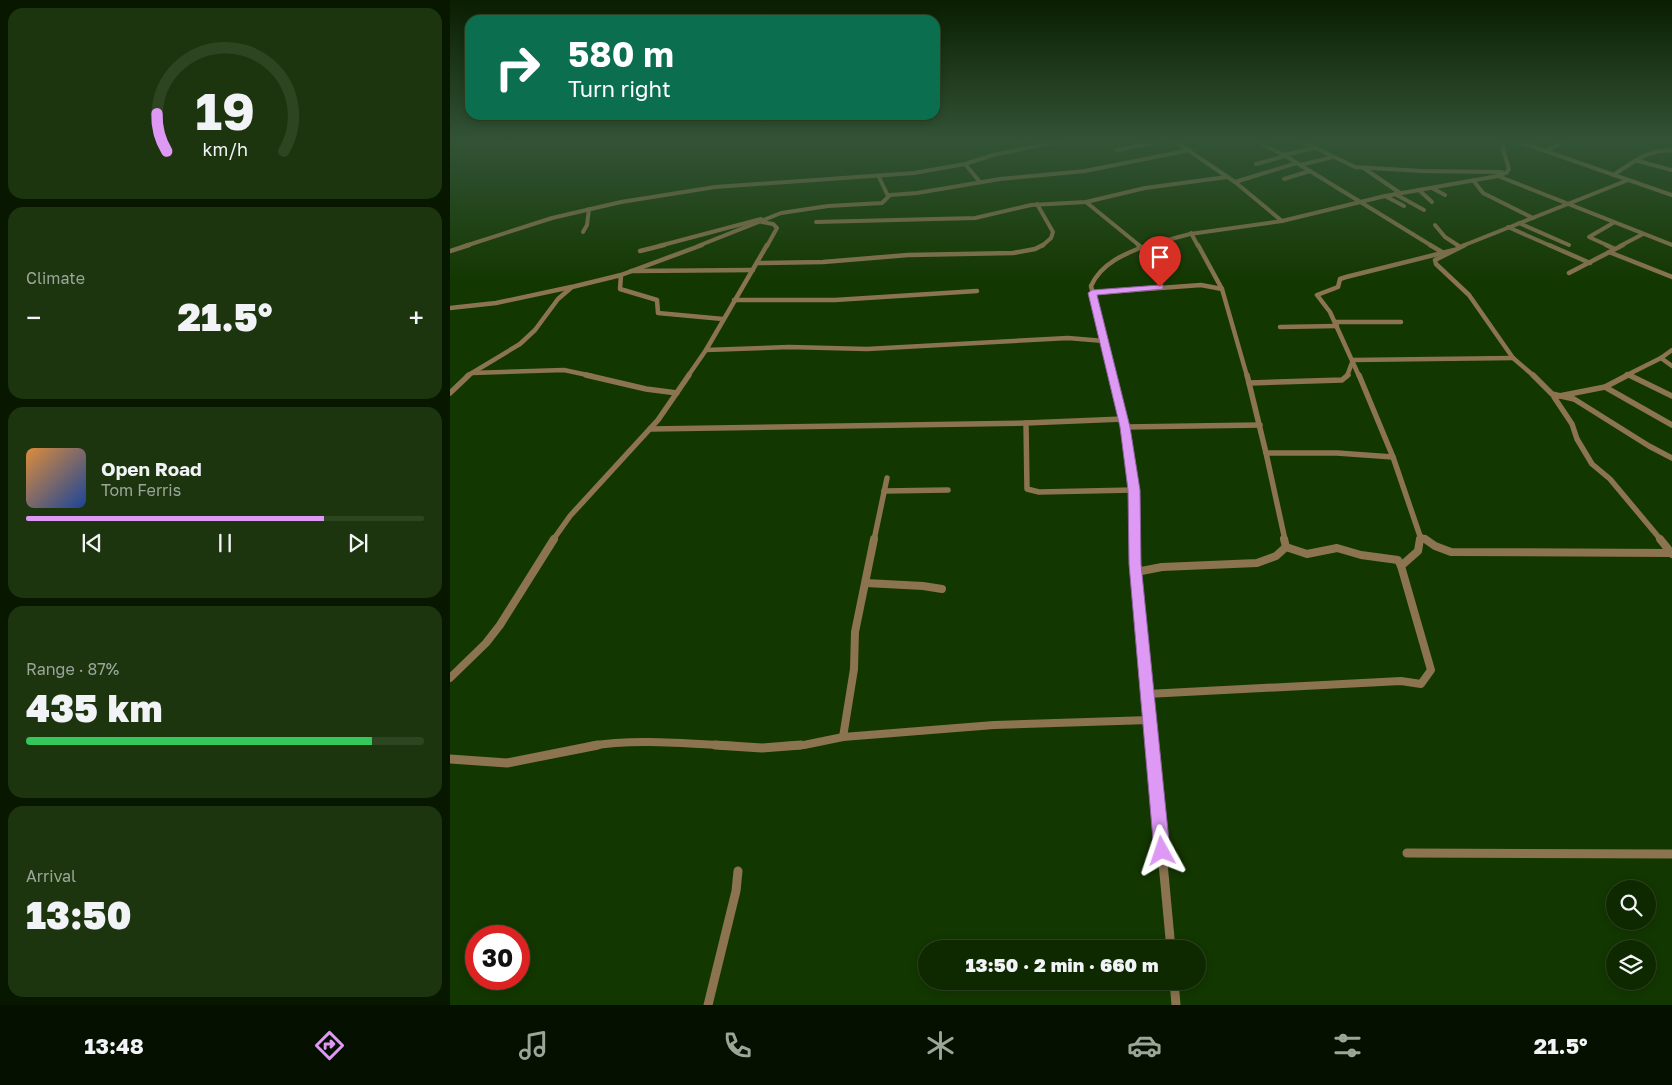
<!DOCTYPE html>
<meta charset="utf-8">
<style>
body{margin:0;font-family:"Golos Text",sans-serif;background:#1c350f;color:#f1f3f6;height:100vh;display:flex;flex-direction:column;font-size:19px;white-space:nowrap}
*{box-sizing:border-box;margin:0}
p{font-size:16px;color:#9ba699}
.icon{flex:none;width:28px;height:28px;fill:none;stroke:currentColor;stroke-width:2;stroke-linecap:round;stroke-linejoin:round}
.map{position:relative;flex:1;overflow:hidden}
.drawer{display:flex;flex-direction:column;gap:8px;padding:8px;background:#081700;width:450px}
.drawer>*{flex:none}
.hud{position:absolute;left:15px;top:15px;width:475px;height:105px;border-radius:15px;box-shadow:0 2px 8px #0003,0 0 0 1px #2e4522;background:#0b6e4f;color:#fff;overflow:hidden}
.tools{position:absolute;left:1156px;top:880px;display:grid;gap:10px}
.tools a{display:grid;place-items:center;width:50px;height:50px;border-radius:50%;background:#0e2900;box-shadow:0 2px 8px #0003,0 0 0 1px #2e4522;font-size:25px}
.speed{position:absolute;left:15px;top:925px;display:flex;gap:10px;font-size:25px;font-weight:700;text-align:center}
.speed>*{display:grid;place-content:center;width:65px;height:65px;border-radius:50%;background:#0e2900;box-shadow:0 2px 8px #0003,0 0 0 1px #2e4522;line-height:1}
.speed .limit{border:8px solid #d22;background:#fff;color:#111}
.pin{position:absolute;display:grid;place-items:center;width:42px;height:42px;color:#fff;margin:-51px -21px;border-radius:50% 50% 50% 0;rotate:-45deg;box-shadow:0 0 5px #0007}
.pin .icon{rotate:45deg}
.me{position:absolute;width:55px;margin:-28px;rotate:355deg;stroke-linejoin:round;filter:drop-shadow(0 0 4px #0008)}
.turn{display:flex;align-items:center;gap:18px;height:105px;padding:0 20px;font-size:22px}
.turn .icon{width:65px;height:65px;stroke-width:2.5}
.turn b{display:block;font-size:35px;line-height:42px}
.big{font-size:38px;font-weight:800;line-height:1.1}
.drawer .tile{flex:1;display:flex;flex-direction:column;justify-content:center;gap:8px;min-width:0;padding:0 18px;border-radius:15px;background:#1c350f}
.drawer .dial{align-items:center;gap:0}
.dial svg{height:130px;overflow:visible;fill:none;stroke:#2e4522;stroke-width:7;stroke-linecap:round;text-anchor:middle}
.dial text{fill:#f1f3f6;stroke:none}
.song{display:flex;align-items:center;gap:15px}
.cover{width:60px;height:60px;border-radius:8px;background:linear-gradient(135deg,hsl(30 70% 55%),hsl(220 70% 35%))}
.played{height:5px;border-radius:2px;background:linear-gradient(90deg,#dd99f4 75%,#2e4522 75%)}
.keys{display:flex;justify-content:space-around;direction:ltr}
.heat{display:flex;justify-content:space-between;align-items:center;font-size:28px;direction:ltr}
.charge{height:8px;border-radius:4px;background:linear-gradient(90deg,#34c759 87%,#2e4522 0)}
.trip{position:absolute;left:468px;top:940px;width:288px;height:50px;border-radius:25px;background:#0e2900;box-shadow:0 2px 8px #0003,0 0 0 1px #2e4522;font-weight:800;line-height:50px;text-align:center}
.dock{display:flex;height:80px;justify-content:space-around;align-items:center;background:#061000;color:#9ba699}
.dock .icon{width:35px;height:35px}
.dock .active{color:#dd99f4}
.dock b{font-size:22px;color:#f1f3f6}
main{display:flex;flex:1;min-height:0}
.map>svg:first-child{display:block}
</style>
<main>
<section class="drawer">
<div class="tile dial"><svg viewBox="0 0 100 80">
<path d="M14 69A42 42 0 1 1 86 69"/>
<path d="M14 69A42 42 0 0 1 8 46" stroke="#dd99f4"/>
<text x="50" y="56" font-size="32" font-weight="700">19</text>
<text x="50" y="72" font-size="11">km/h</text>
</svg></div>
<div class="tile"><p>Climate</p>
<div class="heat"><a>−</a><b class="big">21.5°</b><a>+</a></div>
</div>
<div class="tile">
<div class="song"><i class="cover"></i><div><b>Open Road</b><p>Tom Ferris</p></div></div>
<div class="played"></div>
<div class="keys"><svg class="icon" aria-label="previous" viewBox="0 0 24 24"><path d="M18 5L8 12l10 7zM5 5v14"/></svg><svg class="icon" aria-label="pause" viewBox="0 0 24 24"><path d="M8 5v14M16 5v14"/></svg><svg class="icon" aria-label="next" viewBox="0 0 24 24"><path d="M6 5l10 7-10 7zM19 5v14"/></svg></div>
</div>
<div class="tile"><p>Range · 87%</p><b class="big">435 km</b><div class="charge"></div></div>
<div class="tile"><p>Arrival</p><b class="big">13:50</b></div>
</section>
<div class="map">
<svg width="1222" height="1005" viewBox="0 0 1222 1005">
<rect width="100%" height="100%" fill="#133700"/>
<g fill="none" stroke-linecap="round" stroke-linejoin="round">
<g stroke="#8c7450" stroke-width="4">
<path d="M726,142L785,182L832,221"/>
<path d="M808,142L834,155L864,148"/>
<path d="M853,142L905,167L972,171L1052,172"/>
<path d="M1069,142L1222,195"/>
<path d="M667,150L707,142"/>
<path d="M1095,151L1114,142"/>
<path d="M834,155L982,246"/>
<path d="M1188,161L1222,170"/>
<path d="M515,164L530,182"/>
<path d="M806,164L835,156"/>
<path d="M850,165L883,157"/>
<path d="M915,169L950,193"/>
<path d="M1163,175C1181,164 1199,148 1222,151"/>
<path d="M1048,176L1222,245"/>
<path d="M429,177L438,196"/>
<path d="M834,179L860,171"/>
<path d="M1023,180L1033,193L1083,218"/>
<path d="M785,182L847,163"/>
<path d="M982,188L995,195"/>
<path d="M969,190L982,202"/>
<path d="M945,194L974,210"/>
<path d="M935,196L954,206"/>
<path d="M636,202L690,246"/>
<path d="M587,204L603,232L601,238L592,246"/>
<path d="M312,222L323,224L327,228L317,246"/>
<path d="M366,222L525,218L581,205L636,202L695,188L777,177"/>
<path d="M1069,223L1119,245"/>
<path d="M985,225L995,237L1009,246"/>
<path d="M1058,227L1101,246"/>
<path d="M133,232L137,225L139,209"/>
<path d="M741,233L748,246"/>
<path d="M15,246L102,218L171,202L265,187L464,173L515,164L543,155L607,142"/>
<path d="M209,246L311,219"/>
<path d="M248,246L331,213L378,206L432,203L440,195L467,193L550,179L635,171L740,150"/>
<path d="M695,246L740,234L832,221L935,196L1048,176L1056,173L1059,169L1053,149L1054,142"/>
<path d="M1012,246L1178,180"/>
<path d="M1159,246L1139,237L1163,223"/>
<path d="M1170,246L1193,234"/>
</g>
<g stroke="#8c7450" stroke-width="4.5">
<path d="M688,245L691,247"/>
<path d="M748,245L772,289L797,376"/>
<path d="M980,245L992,252"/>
<path d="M1007,245L1010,247"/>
<path d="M1015,245L985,260L986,264L1019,295L1063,358L1084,376"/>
<path d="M1099,245L1140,263"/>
<path d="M1156,245L1165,249"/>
<path d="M0,251L19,245"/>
<path d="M190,251L214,245"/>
<path d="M1159,252L1222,277"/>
<path d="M307,263L373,262L458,255L563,253L585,249L593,245"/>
<path d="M181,271L303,270"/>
<path d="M1119,273L1173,245"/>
<path d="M171,275L170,289L207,300L208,313L273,319"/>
<path d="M642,293L751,285L772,289"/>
<path d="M284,300H385L527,291"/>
<path d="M0,308L46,303L121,287"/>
<path d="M885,322H951"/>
<path d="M830,327L887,326"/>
<path d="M256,350L339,347L417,349L618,338L654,341"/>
<path d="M1211,358L1222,366"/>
<path d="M22,373L114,370L142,376"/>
<path d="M1177,374L1182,376"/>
<path d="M17,376L70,344L85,330L108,299L122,287L171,275L252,245"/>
<path d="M238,376L256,350L317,245"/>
<path d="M663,376L641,286C651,263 676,253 698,245"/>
<path d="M897,376L903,360L1063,358"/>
<path d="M909,376L880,312L867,295L888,287L890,279L896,277L1004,250"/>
<path d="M1175,376L1211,358L1222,350"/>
</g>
<g stroke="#8c7450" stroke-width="5.5">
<path d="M136,375L196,389L227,393"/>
<path d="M663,375L675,427L684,490L685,540"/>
<path d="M797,375L799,383"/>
<path d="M898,375L892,380L799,383L816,453H887L943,457"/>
<path d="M909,375L943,457L970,536L969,540"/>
<path d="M1083,375L1102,394L1124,399L1199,446L1222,458"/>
<path d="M1178,375L1155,387L1104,397L1122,424L1127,439L1142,464L1160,479L1211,540"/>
<path d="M1179,375L1222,396"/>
<path d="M1155,387L1222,425"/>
<path d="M0,393L19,375"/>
<path d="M673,419L576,423L577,489L589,492L684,490"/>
<path d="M675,427L810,425"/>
<path d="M200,429L576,423"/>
<path d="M816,453L835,540"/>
<path d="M434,491L498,490"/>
<path d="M970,536L977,540"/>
<path d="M103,540L120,516L208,420L239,375"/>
<path d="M424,540L437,478"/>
</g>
<g stroke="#8c7450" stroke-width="8">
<path d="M685,539L686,572L702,746"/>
<path d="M834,539L836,547"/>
<path d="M975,539L985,546L1001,552L1222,553"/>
<path d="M1210,539L1222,554"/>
<path d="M686,572L712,567L807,563L826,556L836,547L857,554L887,548L911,555L948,560L951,566"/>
<path d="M416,583L473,586L492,589"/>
<path d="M0,678L36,643L50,625L104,539"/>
<path d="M697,694L951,681L971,684L981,670L951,566L968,551L970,539"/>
<path d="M393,737L404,669L405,632L424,539"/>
<path d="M141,746C184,738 242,744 286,746"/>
<path d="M333,746L354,745L393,737L544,725L700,720"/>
</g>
<g stroke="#8c7450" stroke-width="9">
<path d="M265,745L312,748L351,745"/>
<path d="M702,745L721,949"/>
<path d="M0,759L57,763L148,745"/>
<path d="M957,853L1222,854"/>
<path d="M724,981L726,1005"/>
<path d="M258,1005L286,891L288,871"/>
</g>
</g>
<linearGradient id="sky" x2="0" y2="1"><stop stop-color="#0a1e00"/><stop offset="0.5" stop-color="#335337"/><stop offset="1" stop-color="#335337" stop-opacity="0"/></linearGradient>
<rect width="1222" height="282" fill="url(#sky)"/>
<path fill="#dd99f4" stroke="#90639f" d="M710,285H713V289L647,295L680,427L690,490L691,564L720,851L718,857L712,859L706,857L704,851L679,564L678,490L670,427L638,293L642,290Z"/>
</svg>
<div class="tools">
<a><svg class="icon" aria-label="search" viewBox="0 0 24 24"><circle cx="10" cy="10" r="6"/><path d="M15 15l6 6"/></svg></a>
<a><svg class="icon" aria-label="layers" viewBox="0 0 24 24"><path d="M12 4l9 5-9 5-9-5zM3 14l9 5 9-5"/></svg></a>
</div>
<div class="speed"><div class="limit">30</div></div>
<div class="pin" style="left:710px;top:287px;background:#d93025"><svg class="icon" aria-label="arrive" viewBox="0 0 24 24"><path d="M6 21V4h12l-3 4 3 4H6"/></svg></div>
<svg class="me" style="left:712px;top:851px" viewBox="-20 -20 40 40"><path d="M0-17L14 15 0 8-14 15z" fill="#dd99f4" stroke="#fff" stroke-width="4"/></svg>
<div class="trip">13:50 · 2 min · 660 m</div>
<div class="hud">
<div class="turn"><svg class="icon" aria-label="right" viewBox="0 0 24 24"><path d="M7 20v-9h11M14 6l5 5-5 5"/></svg><div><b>580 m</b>Turn right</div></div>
</div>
</div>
</main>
<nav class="dock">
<b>13:48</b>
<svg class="icon active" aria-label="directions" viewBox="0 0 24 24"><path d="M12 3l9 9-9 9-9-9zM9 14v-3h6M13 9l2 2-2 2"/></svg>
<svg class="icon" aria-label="music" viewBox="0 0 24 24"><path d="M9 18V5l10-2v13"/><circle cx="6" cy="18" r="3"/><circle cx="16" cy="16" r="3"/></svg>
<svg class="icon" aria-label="phone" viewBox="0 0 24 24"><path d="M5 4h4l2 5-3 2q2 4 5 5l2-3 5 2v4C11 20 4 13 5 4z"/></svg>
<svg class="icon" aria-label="climate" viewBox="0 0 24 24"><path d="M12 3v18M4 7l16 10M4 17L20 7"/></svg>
<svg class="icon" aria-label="car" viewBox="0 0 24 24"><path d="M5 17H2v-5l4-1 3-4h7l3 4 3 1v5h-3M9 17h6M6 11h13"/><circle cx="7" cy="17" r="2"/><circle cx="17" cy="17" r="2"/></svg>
<svg class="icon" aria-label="filters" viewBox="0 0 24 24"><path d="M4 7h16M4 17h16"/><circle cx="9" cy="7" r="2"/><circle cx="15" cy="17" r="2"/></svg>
<b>21.5°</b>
</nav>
